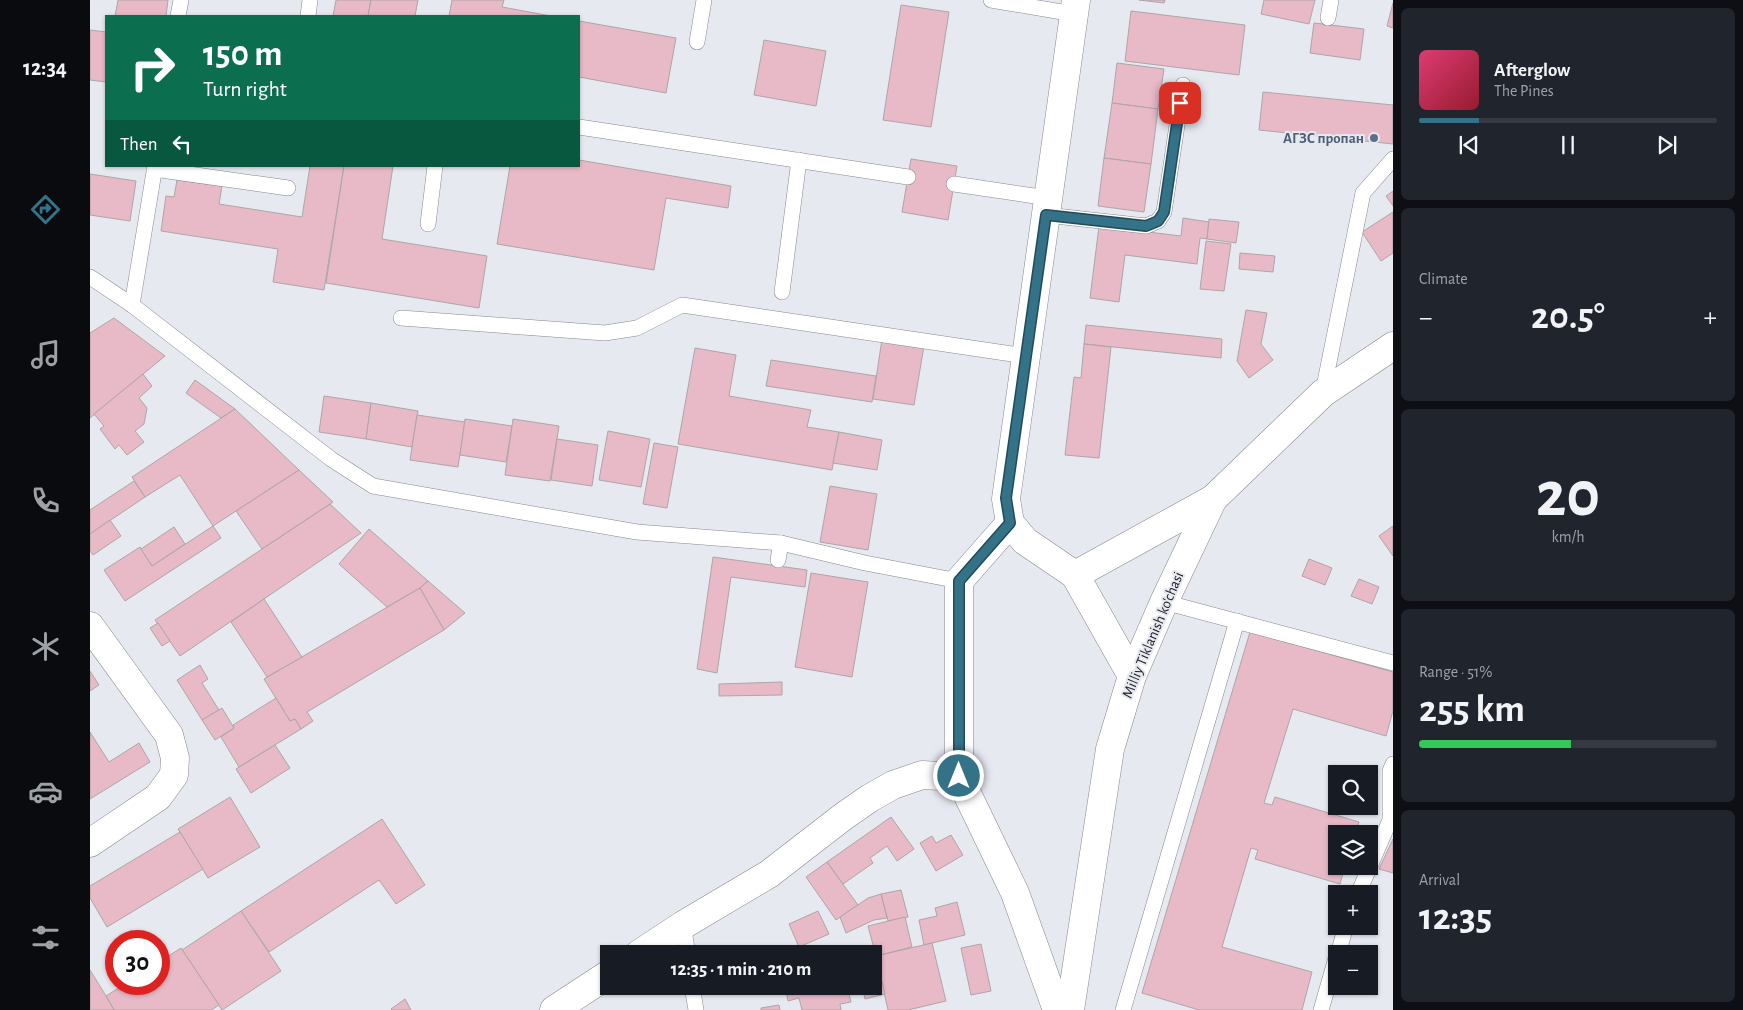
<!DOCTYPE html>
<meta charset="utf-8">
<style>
body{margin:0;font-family:"Alegreya Sans",sans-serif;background:#20242c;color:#f1f3f6;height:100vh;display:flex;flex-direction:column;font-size:19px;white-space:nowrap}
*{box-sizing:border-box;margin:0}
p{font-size:16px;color:#9ea1a6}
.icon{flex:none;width:28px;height:28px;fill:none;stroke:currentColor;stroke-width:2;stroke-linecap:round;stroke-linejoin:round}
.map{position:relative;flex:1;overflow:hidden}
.sheet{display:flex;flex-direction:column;gap:8px;padding:8px;background:#0d0f14;width:350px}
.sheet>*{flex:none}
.guide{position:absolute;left:15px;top:15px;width:475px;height:152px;border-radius:0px;box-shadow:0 1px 4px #0004;background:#0b6e4f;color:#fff;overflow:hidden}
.controls{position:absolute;left:1238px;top:765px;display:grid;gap:10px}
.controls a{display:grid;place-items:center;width:50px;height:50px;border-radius:0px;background:#171b24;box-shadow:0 1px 4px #0004;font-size:25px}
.speed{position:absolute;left:15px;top:930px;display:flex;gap:10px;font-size:25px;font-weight:700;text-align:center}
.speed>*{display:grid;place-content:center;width:65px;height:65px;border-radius:50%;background:#171b24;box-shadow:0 1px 4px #0004;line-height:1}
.speed .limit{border:8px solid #d22;background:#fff;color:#111}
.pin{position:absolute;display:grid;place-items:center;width:42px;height:42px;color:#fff;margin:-21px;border-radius:10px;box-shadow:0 2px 8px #0006}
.me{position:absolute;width:55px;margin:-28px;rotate:0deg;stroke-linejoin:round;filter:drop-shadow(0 0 4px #0008)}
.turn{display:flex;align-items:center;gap:18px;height:105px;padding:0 15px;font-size:22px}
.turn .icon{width:65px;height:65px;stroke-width:2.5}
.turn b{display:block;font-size:35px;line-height:42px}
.then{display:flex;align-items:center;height:48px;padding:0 15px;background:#0003;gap:10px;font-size:19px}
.big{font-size:38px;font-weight:600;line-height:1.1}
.sheet .widget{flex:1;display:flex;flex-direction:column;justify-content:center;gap:8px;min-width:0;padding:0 18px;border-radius:8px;background:#20242c}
.sheet .dial{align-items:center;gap:0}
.dial b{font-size:65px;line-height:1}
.song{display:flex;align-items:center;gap:15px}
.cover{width:60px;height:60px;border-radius:8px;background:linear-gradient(135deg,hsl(340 70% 55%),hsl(350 70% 35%))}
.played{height:5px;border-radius:2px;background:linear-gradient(90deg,#347288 20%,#363941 20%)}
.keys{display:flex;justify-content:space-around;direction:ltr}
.heat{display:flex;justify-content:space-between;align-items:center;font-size:28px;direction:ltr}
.charge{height:8px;border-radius:4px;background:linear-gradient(90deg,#34c759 51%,#363941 0)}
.trip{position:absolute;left:510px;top:945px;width:282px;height:50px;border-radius:0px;background:#171b24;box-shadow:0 1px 4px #0004;font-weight:600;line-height:50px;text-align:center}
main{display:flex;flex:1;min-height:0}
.tab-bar{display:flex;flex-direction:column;width:90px;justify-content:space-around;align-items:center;background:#090b0e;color:#9ea1a6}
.tab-bar .icon{width:35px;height:35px}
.tab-bar .current{color:#347288}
.tab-bar b{font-size:22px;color:#f1f3f6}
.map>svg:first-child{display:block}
</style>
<main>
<nav class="tab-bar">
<b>12:34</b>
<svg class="icon current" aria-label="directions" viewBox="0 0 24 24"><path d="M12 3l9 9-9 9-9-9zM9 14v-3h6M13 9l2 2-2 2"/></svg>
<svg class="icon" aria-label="music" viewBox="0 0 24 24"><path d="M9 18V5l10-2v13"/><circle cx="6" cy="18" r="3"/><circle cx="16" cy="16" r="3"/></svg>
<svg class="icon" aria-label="phone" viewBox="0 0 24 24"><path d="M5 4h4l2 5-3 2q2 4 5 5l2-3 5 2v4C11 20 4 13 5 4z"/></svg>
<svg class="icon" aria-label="climate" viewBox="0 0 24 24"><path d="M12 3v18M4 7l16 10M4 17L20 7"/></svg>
<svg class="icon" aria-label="car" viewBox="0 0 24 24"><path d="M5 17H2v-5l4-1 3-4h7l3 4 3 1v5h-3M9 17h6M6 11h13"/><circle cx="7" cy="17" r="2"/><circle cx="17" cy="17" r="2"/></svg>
<svg class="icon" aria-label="filters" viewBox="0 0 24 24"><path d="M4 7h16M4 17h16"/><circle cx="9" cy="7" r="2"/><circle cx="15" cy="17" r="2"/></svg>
</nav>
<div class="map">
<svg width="1303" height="1010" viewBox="0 0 1303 1010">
<rect width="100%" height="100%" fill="#e7e9f1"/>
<g fill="#e8b9c6" stroke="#aea5a7">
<path d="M28,0H78L76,16H25Z"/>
<path d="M246,0H281L278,16H243Z"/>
<path d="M281,0H328L325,16H278Z"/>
<path d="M362,0H414L412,7L461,16H359Z"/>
<path d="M1049,0H1075L1074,3Z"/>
<path d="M1174,0H1225L1219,24L1171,14Z"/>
<path d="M1303,3V28L1297,26Z"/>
<path d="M811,5L859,12L841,127L793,120Z"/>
<path d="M1041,11L1155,25L1149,75L1035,61Z"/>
<path d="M489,21L586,38L576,93L489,77Z"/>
<path d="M1224,23L1274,29L1270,60L1220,53Z"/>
<path d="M0,30L16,32V82L0,80Z"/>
<path d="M674,40L736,51L726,106L664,95Z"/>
<path d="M1027,63L1074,69L1068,109L1022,103Z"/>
<path d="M1173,92L1303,105V144L1169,130Z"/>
<path d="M1022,103L1068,109L1061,164L1014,158Z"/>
<path d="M1014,158L1061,164L1054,212L1008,206Z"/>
<path d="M821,159L867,166L858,220L812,212Z"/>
<path d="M489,160L641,186L638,208L576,198L564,270L407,244L420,166H489Z"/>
<path d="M220,166H254L234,290L183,282L188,249L71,231L76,196L84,197L87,180L132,186L129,204L212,217Z"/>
<path d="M254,166H303L292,239L397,256L389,308L236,283Z"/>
<path d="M0,174L46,181L40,221L0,215Z"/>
<path d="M1303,191V206L1296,196Z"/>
<path d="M1303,212V253L1291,261L1272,232Z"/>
<path d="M1093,218L1119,222L1117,239L1110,238L1107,264L1035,255L1029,302L1000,298L1009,226L1091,236Z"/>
<path d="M1119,219L1149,222L1146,243L1117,239Z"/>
<path d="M1116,241L1141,244L1134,291L1110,289Z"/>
<path d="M1150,253L1185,256L1183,272L1149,269Z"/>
<path d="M1156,310L1177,313L1171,344L1183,360L1159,378L1147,361Z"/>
<path d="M24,318L75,356L0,418V333Z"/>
<path d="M996,325L1132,339L1131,358L994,344Z"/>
<path d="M792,339L834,346L824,405L783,399Z"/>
<path d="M994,344L1021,347L1009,458L975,455L984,377L991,378Z"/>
<path d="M605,348L646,355L639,396L721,410L717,427L749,432L742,470L588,444Z"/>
<path d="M681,360L786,376L782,402L676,386Z"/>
<path d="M53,374L62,386L49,398L57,408L54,424L45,431L54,442L37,455L29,445L25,449L10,429L14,426L4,414Z"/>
<path d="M105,380L145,409L131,418L96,393Z"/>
<path d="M234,396L281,403L276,439L229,432Z"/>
<path d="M281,403L328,411L322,447L276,439Z"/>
<path d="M145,409L209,470L123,526L90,475L55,497L42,477Z"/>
<path d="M327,415L375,422L368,467L320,460Z"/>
<path d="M375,419L422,426L416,462L370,455Z"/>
<path d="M423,419L469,426L460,481L415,475Z"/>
<path d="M518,431L560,439L551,487L509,480Z"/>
<path d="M749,432L792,440L787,470L743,463Z"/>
<path d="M467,439L508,445L502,486L461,480Z"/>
<path d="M564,443L588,447L577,508L553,504Z"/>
<path d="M209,470L243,502L172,549L146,511Z"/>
<path d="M44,481L55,497L0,534V510Z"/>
<path d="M740,486L787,494L778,550L730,542Z"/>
<path d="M240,504L271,533L90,656L65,620Z"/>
<path d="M20,520L31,536L3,555L0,551V534Z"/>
<path d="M123,526L131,538L35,601L14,570L50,547L62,566Z"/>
<path d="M1303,526V556L1289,536Z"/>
<path d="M84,527L95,544L62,566L51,549Z"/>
<path d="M279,529L338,581L330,588L297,607L249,564Z"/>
<path d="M623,557L717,570L715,587L641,577L627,673L607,669Z"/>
<path d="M1219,559L1242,568L1235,585L1212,576Z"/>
<path d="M721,573L778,582L762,677L705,667Z"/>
<path d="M1269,579L1289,587L1282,604L1261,596Z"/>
<path d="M338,581L375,613L354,630L330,588Z"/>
<path d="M330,588L354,630L217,712L223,721L211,729L205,719L200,721L174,679Z"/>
<path d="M174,599L212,657L177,677L141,622Z"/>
<path d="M68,623L80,641L72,646L60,628Z"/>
<path d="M1160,632L1303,672V711L1296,736L1203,709L1174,803L1182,805L1185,797L1269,822L1265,834H1246V866H1255L1250,884L1165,859L1168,850L1161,848L1132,947L1222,972L1212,1010H1109L1052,993Z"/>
<path d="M110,665L118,679L112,683L129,710L112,720L87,680Z"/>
<path d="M0,671L9,685L0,691Z"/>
<path d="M692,682V695L629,696V684Z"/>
<path d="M186,698L200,721L205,719L211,729L149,767L131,737L144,728L143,725Z"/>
<path d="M132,708L144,728L125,740L112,720Z"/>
<path d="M0,732L19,762L49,743L60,762L0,799Z"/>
<path d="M185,745L200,768L161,793L146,769Z"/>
<path d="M140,797L170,847L118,878L88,829Z"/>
<path d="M801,817L824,849L807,861L797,846L780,858L783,863L753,884L737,862Z"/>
<path d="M292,819L335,885L306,904L289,880L179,952L151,911Z"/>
<path d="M90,832L113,869L17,927L0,898V886Z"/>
<path d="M861,835L873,855L846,871L830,843L842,836L846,843Z"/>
<path d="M1303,839V873L1289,869Z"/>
<path d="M737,862L768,905L746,920L716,877Z"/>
<path d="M811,890L818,917L798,921L791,894Z"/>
<path d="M791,894L797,918L784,920L756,933L750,917L778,898Z"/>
<path d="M867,902L875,935L834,945L829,920L847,916L845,908Z"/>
<path d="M151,911L191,971L132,1010L92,950Z"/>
<path d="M728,911L739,934L709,947L699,924Z"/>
<path d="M815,917L822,947L786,956L778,926Z"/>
<path d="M842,943L856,1001L818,1010H798L786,956Z"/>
<path d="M891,944L901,991L881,995L871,948Z"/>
<path d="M91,948L129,1005L121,1010H24L16,996L35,984H69V962Z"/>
<path d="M728,951L729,954H713Z"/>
<path d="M788,965L795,994L775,999L772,986H784V966Z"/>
<path d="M0,970L16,996L24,1010H0Z"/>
<path d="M695,986H739L741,994L758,990L761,1002L750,1004L751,1010H712L709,998L698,1001Z"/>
<path d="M315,999L321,1010H302L301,1009Z"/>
<path d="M689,1005L690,1010H671V1008Z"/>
</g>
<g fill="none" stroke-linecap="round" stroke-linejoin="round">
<g stroke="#86888f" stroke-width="16">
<g id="service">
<path d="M901,0L984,14"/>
<path d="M88,16L91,0"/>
<path d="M218,16L220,0"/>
<path d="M1238,18L1241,0"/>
<path d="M607,42L614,0"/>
<path d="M489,127L818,177"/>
<path d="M64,169L198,188"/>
<path d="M864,184L958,198"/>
<path d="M956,215L1056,226L1068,221L1074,212L1093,85"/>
<path d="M338,224L345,166"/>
<path d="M0,277L42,305L241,459L283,486L547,532L691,543L775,563L869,581"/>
<path d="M692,292L709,160"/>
<path d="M42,305L65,166"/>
<path d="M311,318L515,333L547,328L592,305L936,356"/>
<path d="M1233,392L1273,193L1303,159"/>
<path d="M688,560L691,543"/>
<path d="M1074,602L1303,663"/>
<path d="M1268,894L1300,820V771L1303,764"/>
<path d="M593,925L598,954"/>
<path d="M1248,954L1256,926"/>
<path d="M602,986L606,1010"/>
<path d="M1033,1010L1147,621"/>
<path d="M1231,1010L1246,958"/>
</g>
</g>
<g stroke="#86888f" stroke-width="29">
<g id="minor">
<path d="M986,0L916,499L920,523L935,541L985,575L1042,676"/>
<path d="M920,523L869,581V777L925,893L967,1010"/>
<path d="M985,575L1123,499"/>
<path d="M0,626L79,735L85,758L84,775L68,797L0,843"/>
<path d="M549,954L593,925L679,874L754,816L780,798L803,785L832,775L869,777"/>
<path d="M464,1010L519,974"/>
</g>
</g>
<g stroke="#86888f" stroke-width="29">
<path id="secondary" d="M980,1010L1020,749L1042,676L1074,602L1123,499L1233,393L1303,346"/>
</g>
<use href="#service" stroke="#fff" stroke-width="15"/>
<use href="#minor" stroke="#fff" stroke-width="28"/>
<use href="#secondary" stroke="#fff" stroke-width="28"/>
</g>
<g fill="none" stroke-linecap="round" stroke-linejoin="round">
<g stroke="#224a58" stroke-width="12">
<path id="route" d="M869,776V581L920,523L916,498L956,215L1056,226L1068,221L1074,212L1090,103"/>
</g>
<use href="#route" stroke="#347288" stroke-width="9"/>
</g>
<circle fill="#5c6f8a" stroke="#e7e9f1" stroke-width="2" cx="1284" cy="138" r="5"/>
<g text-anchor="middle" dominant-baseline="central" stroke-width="4" stroke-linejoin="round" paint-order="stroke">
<g font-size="15" font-weight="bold" fill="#4e5e75" stroke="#e7e9f1" text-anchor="end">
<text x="1274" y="138">АГЗС пропан</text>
</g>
<g font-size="15" fill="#202124" stroke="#e7e9f1">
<text transform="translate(1063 635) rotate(-67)">Milliy Tiklanish ko'chasi</text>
</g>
</g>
</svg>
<div class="controls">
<a><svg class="icon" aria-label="search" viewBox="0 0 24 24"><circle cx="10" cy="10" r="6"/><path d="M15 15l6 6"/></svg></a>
<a><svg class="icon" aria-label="layers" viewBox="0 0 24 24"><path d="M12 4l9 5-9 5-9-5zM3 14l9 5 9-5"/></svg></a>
<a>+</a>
<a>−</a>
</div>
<div class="speed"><div class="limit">30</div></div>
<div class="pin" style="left:1090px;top:103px;background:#d93025"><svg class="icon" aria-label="arrive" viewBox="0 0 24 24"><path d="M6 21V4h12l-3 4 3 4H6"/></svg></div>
<svg class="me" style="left:869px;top:776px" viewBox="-20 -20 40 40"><circle r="17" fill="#347288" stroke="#fff" stroke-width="3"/><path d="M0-11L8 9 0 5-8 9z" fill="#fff"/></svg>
<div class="trip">12:35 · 1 min · 210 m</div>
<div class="guide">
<div class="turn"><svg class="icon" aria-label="right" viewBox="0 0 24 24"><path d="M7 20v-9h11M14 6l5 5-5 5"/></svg><div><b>150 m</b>Turn right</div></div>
<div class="then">Then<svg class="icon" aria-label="left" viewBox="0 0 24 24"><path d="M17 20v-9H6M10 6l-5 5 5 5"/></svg></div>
</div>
</div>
<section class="sheet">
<div class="widget">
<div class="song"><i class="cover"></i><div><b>Afterglow</b><p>The Pines</p></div></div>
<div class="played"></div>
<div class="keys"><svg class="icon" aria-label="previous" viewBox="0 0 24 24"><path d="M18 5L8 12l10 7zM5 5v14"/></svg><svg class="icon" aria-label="pause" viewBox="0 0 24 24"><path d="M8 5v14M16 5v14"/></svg><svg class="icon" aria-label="next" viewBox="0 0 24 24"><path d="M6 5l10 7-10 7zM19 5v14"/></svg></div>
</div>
<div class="widget"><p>Climate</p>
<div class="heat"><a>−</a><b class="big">20.5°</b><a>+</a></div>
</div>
<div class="widget dial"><b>20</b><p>km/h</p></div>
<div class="widget"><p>Range · 51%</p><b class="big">255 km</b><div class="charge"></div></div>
<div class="widget"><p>Arrival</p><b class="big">12:35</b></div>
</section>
</main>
